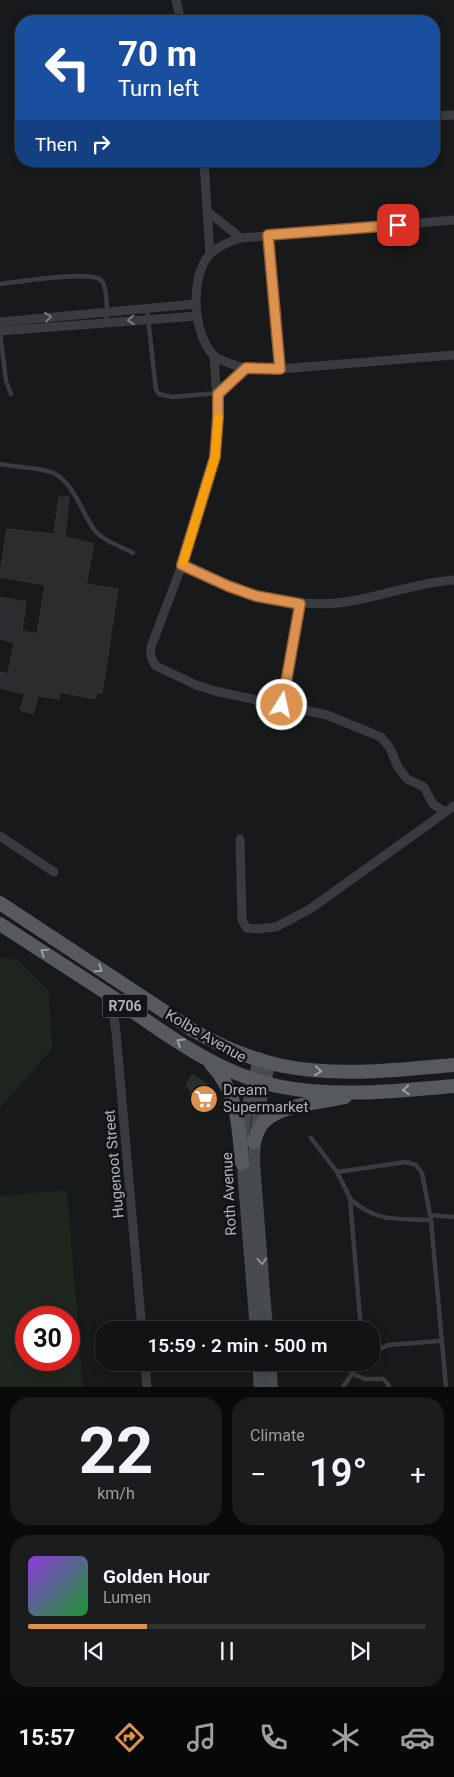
<!DOCTYPE html>
<meta charset="utf-8">
<style>
body{margin:0;font-family:Roboto,sans-serif;background:#1b1c1d;color:#f1f3f6;height:100vh;display:flex;flex-direction:column;font-size:19px;white-space:nowrap}
*{box-sizing:border-box;margin:0}
p{font-size:16px;color:#9c9ea0}
.icon{flex:none;width:28px;height:28px;fill:none;stroke:currentColor;stroke-width:2;stroke-linecap:round;stroke-linejoin:round}
.map{position:relative;height:1387px;overflow:hidden}
.panel{display:flex;flex-direction:column;gap:10px;padding:10px;background:#0a0a0b;flex:1}
.panel>*{flex:none}
.hud{position:absolute;left:15px;top:15px;width:425px;height:152px;border-radius:20px;box-shadow:0 2px 8px #0003,0 0 0 1px #313234;background:#1a4fa0;color:#fff;overflow:hidden}
.speed{position:absolute;left:15px;top:1306px;display:flex;gap:10px;font-size:25px;font-weight:700;text-align:center}
.speed>*{display:grid;place-content:center;width:65px;height:65px;border-radius:50%;background:#121314;box-shadow:0 2px 8px #0003,0 0 0 1px #313234;line-height:1}
.speed .limit{border:8px solid #d22;background:#fff;color:#111}
.pin{position:absolute;display:grid;place-items:center;width:42px;height:42px;color:#fff;margin:-21px;border-radius:10px;box-shadow:0 2px 8px #0006}
.me{position:absolute;width:55px;margin:-28px;rotate:10deg;stroke-linejoin:round;filter:drop-shadow(0 0 4px #0008)}
.turn{display:flex;align-items:center;gap:18px;height:105px;padding:0 20px;font-size:22px}
.turn .icon{width:65px;height:65px;stroke-width:2.5}
.turn b{display:block;font-size:35px;line-height:42px}
.then{display:flex;align-items:center;height:48px;padding:0 20px;background:#0003;gap:10px;font-size:19px}
.big{font-size:38px;font-weight:600;line-height:1.1}
.panel .widget{flex:1;display:flex;flex-direction:column;justify-content:center;gap:8px;min-width:0;padding:0 18px;border-radius:20px;background:#1b1c1d}
.panel .dial{align-items:center;gap:0}
.dial b{font-size:65px;line-height:1}
.song{display:flex;align-items:center;gap:15px}
.cover{width:60px;height:60px;border-radius:8px;background:linear-gradient(135deg,hsl(270 70% 55%),hsl(130 70% 35%))}
.played{height:5px;border-radius:2px;background:linear-gradient(90deg,#dc914f 30%,#313234 30%)}
.keys{display:flex;justify-content:space-around;direction:ltr}
.heat{display:flex;justify-content:space-between;align-items:center;font-size:28px;direction:ltr}
.panel .tiles{flex:1;display:grid;gap:10px;grid-template-columns:1fr 1fr}
.widget:last-child{grid-column:span 2}
.trip{position:absolute;left:95px;top:1321px;width:285px;height:50px;border-radius:20px;background:#121314;box-shadow:0 2px 8px #0003,0 0 0 1px #313234;font-weight:600;line-height:50px;text-align:center}
.menu{display:flex;height:80px;justify-content:space-around;align-items:center;background:#070808;color:#9c9ea0}
.menu .icon{width:35px;height:35px}
.menu .selected{color:#dc914f}
.menu b{font-size:22px;color:#f1f3f6}
.map>svg:first-child{display:block}
</style>
<div class="map">
<svg width="454" height="1387" viewBox="0 0 454 1387">
<rect width="100%" height="100%" fill="#18191a"/>
<g fill="#1f251f" fill-rule="evenodd">
<path d="M0,957L18,960L49,991L52,1049L0,1108Z"/>
<path d="M67,1190L83,1387H0V1196ZM26,1318H69V1360H26Z"/>
</g>
<g fill="#2b2c2e" stroke="#333336">
<path d="M59,497H69L65,537L94,544L86,584L118,589L102,693H97L95,699L60,692L59,699L38,696L33,714L20,710L25,694L0,688V672L8,674L14,643L0,639V597L26,602L22,631L37,634L45,585L0,577V573L7,529L54,534Z"/>
<path d="M192,1075L207,1084L211,1103L193,1105L190,1089L186,1086Z"/>
</g>
<g fill="none" stroke-linecap="round" stroke-linejoin="round">
<g stroke="#3a3b3f" stroke-width="4.5">
<path d="M268,236L280,369"/>
<path d="M0,284C17,282 90,270 101,280C108,287 107,312 106,322"/>
<path d="M147,309L156,390L159,394L172,397L218,393"/>
<path d="M0,332L6,381L11,394"/>
<path d="M0,464C17,468 37,466 53,473C75,483 82,515 96,532C105,542 121,546 133,553"/>
<path d="M311,1138L337,1172L350,1198L361,1330"/>
<path d="M337,1172L406,1162L416,1165L422,1173L431,1220L446,1387"/>
<path d="M350,1199C378,1223 396,1218 431,1220"/>
<path d="M430,1215L454,1217"/>
<path d="M371,1353L388,1345L440,1341"/>
<path d="M353,1374L365,1379H383L388,1384L389,1387"/>
<path d="M343,1387L360,1362"/>
</g>
<g stroke="#3a3b3f" stroke-width="9">
<path d="M176,0L181,21"/>
<path d="M434,116L454,115"/>
<path d="M204,161L210,254"/>
<path d="M208,212L241,238"/>
<path d="M454,220L241,238C231,241 217,247 210,254C189,276 193,335 214,356C216,358 221,360 224,361C242,370 261,369 280,369L454,355"/>
<path d="M0,322L195,304"/>
<path d="M0,331L197,316"/>
<path d="M214,356L218,417L215,457L182,565L151,647C150,655 151,660 156,666L196,685L215,691L327,715L381,737L390,748L398,767L407,779L424,787L433,804L445,812"/>
<path d="M218,393L246,368"/>
<path d="M182,565C239,591 293,613 357,600C389,594 421,582 454,580"/>
<path d="M282,705L300,604"/>
<path d="M0,836L54,872"/>
<path d="M240,839L242,920L247,928L257,929L276,927L310,909L454,806"/>
<path d="M111,996L116,1032L142,1330"/>
<path d="M145,1362L147,1387"/>
</g>
<g stroke="#484b4e" stroke-width="12">
<path d="M256,1330L244,1182L242,1145L245,1118L259,1058"/>
<path d="M267,1330L254,1163C254,1128 261,1095 270,1062"/>
<path d="M258,1362L260,1387"/>
<path d="M270,1362L272,1387"/>
</g>
<g stroke="#56595d" stroke-width="14">
<path d="M0,903L194,1031C221,1046 252,1060 283,1066C340,1077 397,1070 454,1065"/>
<path d="M0,924C37,948 74,972 111,996C162,1031 215,1073 277,1086C335,1098 395,1091 454,1086"/>
<path d="M211,1064C239,1094 238,1125 242,1163"/>
<path d="M254,1142C256,1136 258,1129 262,1124C278,1104 321,1103 345,1097"/>
</g>
</g>
<defs><path id="oneway-chevron" d="M-2-3.5L2.5 0L-2 3.5" fill="none" stroke-width="1.6" stroke-linecap="round" stroke-linejoin="round" transform="scale(1.25)"/></defs>
<g stroke="#797c82">
<use href="#oneway-chevron" transform="translate(48 317) rotate(-6)"/>
<use href="#oneway-chevron" transform="translate(131 320) rotate(177)"/>
</g>
<g stroke="#9ba0a6">
<use href="#oneway-chevron" transform="translate(44 952) rotate(-147)"/>
<use href="#oneway-chevron" transform="translate(99 969) rotate(33)"/>
<use href="#oneway-chevron" transform="translate(180 1042) rotate(-148)"/>
<use href="#oneway-chevron" transform="translate(318 1071) rotate(6)"/>
<use href="#oneway-chevron" transform="translate(406 1090) rotate(176)"/>
</g>
<use stroke="#898e93" href="#oneway-chevron" transform="translate(262 1261) rotate(86)"/>
<g fill="none" stroke-linecap="round" stroke-linejoin="round">
<g stroke="#8f5e33" stroke-width="12">
<path id="route" d="M282,705L300,604L256,596L228,586L182,565L215,457L218,417V394L246,368L280,369L268,235L398,225"/>
</g>
<use href="#route" stroke="#dc914f" stroke-width="9"/>
<path stroke="#f59e0b" stroke-width="9" d="M183,562L215,457L218,418"/>
</g>
<defs>
<g id="supermarket-disc" transform="scale(1.4375)"><circle r="9.5" fill="#dc914f" stroke="#131415"/><path d="M-6-5.5h2.5l.6 2H6L4.5 2H-2.5L-4.4-4H-6ZM-1.5 3.2a1.3 1.3 0 1 0 .1 0ZM3 3.2a1.3 1.3 0 1 0 .1 0Z" fill="#fff"/></g>
</defs>
<g fill-rule="evenodd">
<use href="#supermarket-disc" x="204" y="1099"/>
</g>
<g text-anchor="middle" dominant-baseline="central" stroke-width="5" stroke-linejoin="round" paint-order="stroke">
<rect fill="#131415" stroke="#7e8387" stroke-width="1" x="102.5" y="994.5" width="45" height="23" rx="4"/>
<g font-size="14" font-weight="bold" fill="#acb2b8">
<text x="125" y="1006">R706</text>
</g>
<g font-size="15" fill="#acb2b8" stroke="#131415">
<text transform="translate(206 1036) rotate(30)">Kolbe Avenue</text>
<text transform="translate(114 1164) rotate(-95)">Hugenoot Street</text>
<text transform="translate(229 1194) rotate(-93)">Roth Avenue</text>
</g>
<g font-size="15" fill="#acb2b8" stroke="#131415" text-anchor="start">
<text x="223" y="1090">Dream<tspan x="223" dy="17">Supermarket</tspan></text>
</g>
</g>
</svg>
<div class="speed"><div class="limit">30</div></div>
<div class="pin" style="left:398px;top:225px;background:#d93025"><svg class="icon" aria-label="arrive" viewBox="0 0 24 24"><path d="M6 21V4h12l-3 4 3 4H6"/></svg></div>
<svg class="me" style="left:282px;top:705px" viewBox="-20 -20 40 40"><circle r="17" fill="#dc914f" stroke="#fff" stroke-width="3"/><path d="M0-11L8 9 0 5-8 9z" fill="#fff"/></svg>
<div class="trip">15:59 · 2 min · 500 m</div>
<div class="hud">
<div class="turn"><svg class="icon" aria-label="left" viewBox="0 0 24 24"><path d="M17 20v-9H6M10 6l-5 5 5 5"/></svg><div><b>70 m</b>Turn left</div></div>
<div class="then">Then<svg class="icon" aria-label="right" viewBox="0 0 24 24"><path d="M7 20v-9h11M14 6l5 5-5 5"/></svg></div>
</div>
</div>
<section class="panel">
<div class="tiles">
<div class="widget dial"><b>22</b><p>km/h</p></div>
<div class="widget"><p>Climate</p>
<div class="heat"><a>−</a><b class="big">19°</b><a>+</a></div>
</div>
<div class="widget">
<div class="song"><i class="cover"></i><div><b>Golden Hour</b><p>Lumen</p></div></div>
<div class="played"></div>
<div class="keys"><svg class="icon" aria-label="previous" viewBox="0 0 24 24"><path d="M18 5L8 12l10 7zM5 5v14"/></svg><svg class="icon" aria-label="pause" viewBox="0 0 24 24"><path d="M8 5v14M16 5v14"/></svg><svg class="icon" aria-label="next" viewBox="0 0 24 24"><path d="M6 5l10 7-10 7zM19 5v14"/></svg></div>
</div>
</div>
</section>
<nav class="menu">
<b>15:57</b>
<svg class="icon selected" aria-label="directions" viewBox="0 0 24 24"><path d="M12 3l9 9-9 9-9-9zM9 14v-3h6M13 9l2 2-2 2"/></svg>
<svg class="icon" aria-label="music" viewBox="0 0 24 24"><path d="M9 18V5l10-2v13"/><circle cx="6" cy="18" r="3"/><circle cx="16" cy="16" r="3"/></svg>
<svg class="icon" aria-label="phone" viewBox="0 0 24 24"><path d="M5 4h4l2 5-3 2q2 4 5 5l2-3 5 2v4C11 20 4 13 5 4z"/></svg>
<svg class="icon" aria-label="climate" viewBox="0 0 24 24"><path d="M12 3v18M4 7l16 10M4 17L20 7"/></svg>
<svg class="icon" aria-label="car" viewBox="0 0 24 24"><path d="M5 17H2v-5l4-1 3-4h7l3 4 3 1v5h-3M9 17h6M6 11h13"/><circle cx="7" cy="17" r="2"/><circle cx="17" cy="17" r="2"/></svg>
</nav>
